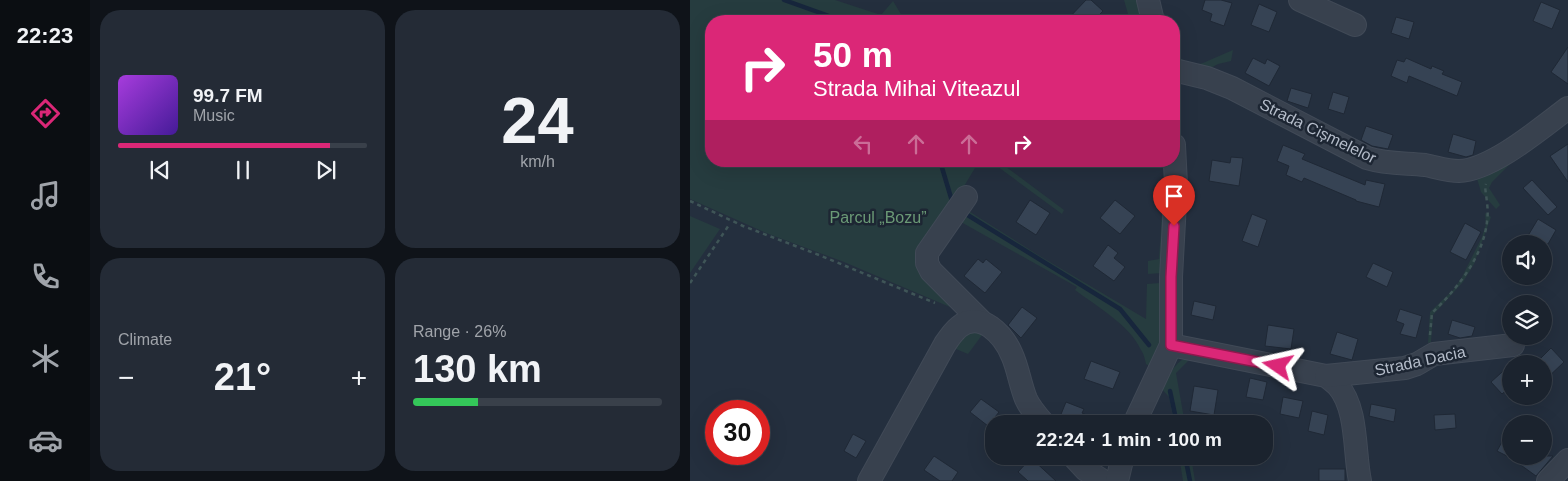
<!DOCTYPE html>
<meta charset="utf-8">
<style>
body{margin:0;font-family:Arial,sans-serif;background:#242b36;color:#f1f3f6;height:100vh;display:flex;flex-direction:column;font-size:19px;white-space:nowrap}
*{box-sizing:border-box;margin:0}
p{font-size:16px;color:#a0a4aa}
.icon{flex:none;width:28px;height:28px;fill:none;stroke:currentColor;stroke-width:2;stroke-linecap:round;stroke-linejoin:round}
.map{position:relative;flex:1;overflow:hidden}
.drawer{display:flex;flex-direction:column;gap:10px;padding:10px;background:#0f1319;width:600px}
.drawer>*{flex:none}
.guide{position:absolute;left:15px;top:15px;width:475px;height:152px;border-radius:20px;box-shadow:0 5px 20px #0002,0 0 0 1px #39404a;background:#db2777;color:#fff;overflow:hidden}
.fabs{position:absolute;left:812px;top:235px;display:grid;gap:10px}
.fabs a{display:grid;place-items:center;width:50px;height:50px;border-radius:50%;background:#1b232e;box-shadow:0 5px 20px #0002,0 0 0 1px #39404a;font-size:25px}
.speed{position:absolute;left:15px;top:400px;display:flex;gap:10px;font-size:25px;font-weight:700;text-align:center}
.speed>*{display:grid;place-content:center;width:65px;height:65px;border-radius:50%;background:#1b232e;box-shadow:0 5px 20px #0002,0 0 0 1px #39404a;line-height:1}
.speed .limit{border:8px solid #d22;background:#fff;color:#111}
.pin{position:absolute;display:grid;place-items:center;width:42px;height:42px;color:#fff;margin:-51px -21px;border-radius:50% 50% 50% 0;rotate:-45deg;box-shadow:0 0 5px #0007}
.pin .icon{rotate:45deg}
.me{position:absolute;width:55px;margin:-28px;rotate:281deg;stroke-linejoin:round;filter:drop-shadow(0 0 4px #0008)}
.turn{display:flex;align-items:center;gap:18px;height:105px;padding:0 25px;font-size:22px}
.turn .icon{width:65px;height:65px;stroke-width:2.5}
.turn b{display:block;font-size:35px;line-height:42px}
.lanes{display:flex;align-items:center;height:48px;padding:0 25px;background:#0003;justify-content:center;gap:25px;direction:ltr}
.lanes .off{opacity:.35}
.big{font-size:38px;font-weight:700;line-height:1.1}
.drawer .card{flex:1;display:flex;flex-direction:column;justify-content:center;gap:8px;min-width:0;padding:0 18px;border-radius:20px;background:#242b36}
.drawer .dial{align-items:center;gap:0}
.dial b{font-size:65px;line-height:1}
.song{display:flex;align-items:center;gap:15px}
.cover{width:60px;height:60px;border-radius:8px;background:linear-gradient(135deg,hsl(280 70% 55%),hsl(260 70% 35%))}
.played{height:5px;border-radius:2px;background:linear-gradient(90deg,#db2777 85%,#39404a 85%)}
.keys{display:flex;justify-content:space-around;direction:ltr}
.heat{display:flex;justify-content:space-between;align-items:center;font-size:28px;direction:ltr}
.charge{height:8px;border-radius:4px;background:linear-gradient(90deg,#34c759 26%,#39404a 0)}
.drawer .tiles{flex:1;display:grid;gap:10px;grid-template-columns:repeat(2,1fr)}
.trip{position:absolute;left:295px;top:415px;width:288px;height:50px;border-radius:20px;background:#1b232e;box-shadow:0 5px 20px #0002,0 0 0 1px #39404a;font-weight:700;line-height:50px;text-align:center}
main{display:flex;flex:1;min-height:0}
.dock{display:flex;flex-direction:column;width:90px;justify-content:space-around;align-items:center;background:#0b0e12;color:#a0a4aa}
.dock .icon{width:35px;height:35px}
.dock .selected{color:#db2777}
.dock b{font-size:22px;color:#f1f3f6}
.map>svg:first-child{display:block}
</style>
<main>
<nav class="dock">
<b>22:23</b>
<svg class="icon selected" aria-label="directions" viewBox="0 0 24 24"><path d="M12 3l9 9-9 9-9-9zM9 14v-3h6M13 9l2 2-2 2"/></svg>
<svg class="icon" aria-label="music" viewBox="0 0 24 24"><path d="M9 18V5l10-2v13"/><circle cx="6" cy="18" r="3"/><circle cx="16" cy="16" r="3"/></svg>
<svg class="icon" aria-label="phone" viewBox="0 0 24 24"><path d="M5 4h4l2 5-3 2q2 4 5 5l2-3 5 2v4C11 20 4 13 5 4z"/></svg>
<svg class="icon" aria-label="climate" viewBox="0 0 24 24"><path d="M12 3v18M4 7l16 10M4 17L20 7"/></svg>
<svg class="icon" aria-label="car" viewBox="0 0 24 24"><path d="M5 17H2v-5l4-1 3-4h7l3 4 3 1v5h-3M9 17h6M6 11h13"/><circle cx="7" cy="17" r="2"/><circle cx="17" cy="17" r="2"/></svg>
</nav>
<section class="drawer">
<div class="tiles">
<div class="card">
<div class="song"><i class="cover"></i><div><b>99.7 FM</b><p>Music</p></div></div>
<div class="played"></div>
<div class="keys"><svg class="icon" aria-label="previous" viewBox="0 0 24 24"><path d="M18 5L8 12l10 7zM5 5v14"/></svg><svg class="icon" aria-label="pause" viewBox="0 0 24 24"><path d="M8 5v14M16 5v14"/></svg><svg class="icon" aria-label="next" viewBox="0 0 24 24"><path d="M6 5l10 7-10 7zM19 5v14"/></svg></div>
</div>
<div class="card dial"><b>24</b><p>km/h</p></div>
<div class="card"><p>Climate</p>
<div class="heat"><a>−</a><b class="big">21°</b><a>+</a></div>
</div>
<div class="card"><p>Range · 26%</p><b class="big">130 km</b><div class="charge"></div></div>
</div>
</section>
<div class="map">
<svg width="878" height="481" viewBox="0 0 878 481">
<rect width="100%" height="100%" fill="#242f3e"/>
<g fill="#263c3f">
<path d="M0,0H145L191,15L203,1L215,21H21V161H295L288,163L229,261L267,310L154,262L76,233L0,199Z"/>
<path d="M434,0H450L455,21H440Z"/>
<path d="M543,50L541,61L528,64L515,71L484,61V56L505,65L513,63Z"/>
<path d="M300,161H308L374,210L372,214Z"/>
<path d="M822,162L802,182L799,188L810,205L806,209L791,192L786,175Z"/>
<path d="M465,192L476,194L472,273L458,274V261L469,259L473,196Z"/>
<path d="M277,210L348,255L456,319L457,284L470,283L472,344L461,367L456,364C455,360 454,354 451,350C440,325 406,306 385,290L387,287L271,222Z"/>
<path d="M795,213L801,217L784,264L773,282L743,315L741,342L738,343L740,312L764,289L772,277L792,237L796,224Z"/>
<path d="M0,216L30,229L0,273Z"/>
<path d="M288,330L295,331L278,354L266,349C257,353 248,370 247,380L228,418L224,413C234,394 252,351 267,338C273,332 280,331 288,330Z"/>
<path d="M503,356L486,373L495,424H484L479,397L472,389C478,376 487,357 503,356Z"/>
<path d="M489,456H501L505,481H493Z"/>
</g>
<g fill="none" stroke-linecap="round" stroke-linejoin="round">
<g stroke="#17263c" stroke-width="4.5">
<path d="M94,0L153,21"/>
<path d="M250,161L262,201"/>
<path d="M276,214L430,309L459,345"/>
<path d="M480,391L487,424"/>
<path d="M495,456L500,481"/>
</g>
</g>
<g fill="#364354" stroke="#1f2835">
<path d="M396,0H401L413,11L403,21H376Z"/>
<path d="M515,0H531L542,3L534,26L520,21L522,14L512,10Z"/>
<path d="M851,2L870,10L862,29L843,21Z"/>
<path d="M569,4L587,12L579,32L561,25Z"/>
<path d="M706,17L724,22L719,39L701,33Z"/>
<path d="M878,47V84L861,72Z"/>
<path d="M563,58L575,64L577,59L590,66L579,86L555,73Z"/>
<path d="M716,58L741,69L742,66L754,71L752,74L772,82L767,96L719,76L717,83L701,76L707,60L714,62Z"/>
<path d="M601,88L622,94L618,108L597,101Z"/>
<path d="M643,92L659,97L654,114L638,109Z"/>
<path d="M676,126L703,135L698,149L682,146L671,140Z"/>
<path d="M763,134L786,141L783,155L776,157L758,152Z"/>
<path d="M878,144V182L860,156Z"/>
<path d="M593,145L615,154L612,159L675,185L676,180L695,184L689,207L666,201V200L614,178L612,182L596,175L599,166L587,161Z"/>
<path d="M541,157L553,158L549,186L519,181L522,160L540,163Z"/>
<path d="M842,180L867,207L858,215L833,188Z"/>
<path d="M340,200L360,213L346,235L326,222Z"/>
<path d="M425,200L445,216L430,234L410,218Z"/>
<path d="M562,214L577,220L568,247L552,241Z"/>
<path d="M848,219L866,230L858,244H845L836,239Z"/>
<path d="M775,223L791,232L776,260L760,252Z"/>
<path d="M418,245L428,253L424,258L435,267L424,281L403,266Z"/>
<path d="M288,259L293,263L296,259L312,272L295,293L274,276Z"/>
<path d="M683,263L703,272L697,287L676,277Z"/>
<path d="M504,301L526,306L523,320L501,315Z"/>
<path d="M332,307L347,318L331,338L318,325Z"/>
<path d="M710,309L732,316L726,338L710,334L714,324L706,321Z"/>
<path d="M762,320L785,327L782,336L770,338L758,334Z"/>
<path d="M578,325L604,329L601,349L575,346Z"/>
<path d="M647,332L668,339L662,360L640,354Z"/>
<path d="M861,348L874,362L854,381V364H845Z"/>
<path d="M401,361L430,372L423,389L394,379Z"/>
<path d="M821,364V386L812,394L801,382Z"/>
<path d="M560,378L577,382L573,400L556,397Z"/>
<path d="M504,386L528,390L524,415L500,411Z"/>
<path d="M593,397L613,401L609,418L590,414Z"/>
<path d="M291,399L309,412L298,426L280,412Z"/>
<path d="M376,402L394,409L392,413L417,424H367Z"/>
<path d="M681,404L706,409L704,422L679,416Z"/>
<path d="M622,411L638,415L634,435L618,431Z"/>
<path d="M765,414L766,428L745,430L744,415Z"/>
<path d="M163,434L176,441L166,458L154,451Z"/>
<path d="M813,440L821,444V456H863L846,476L821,458L807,451Z"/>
<path d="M244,456L268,472L262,481H250L234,470Z"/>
<path d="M341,458L366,481H338L328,472Z"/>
<rect x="629" y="469" width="26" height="12"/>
</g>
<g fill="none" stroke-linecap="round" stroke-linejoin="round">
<g stroke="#414a57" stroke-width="24">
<g id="minor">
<path d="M458,0L463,21"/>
<path d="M610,0L665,25"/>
<path d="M484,70L517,78L542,88L677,158C696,164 715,163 735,165C746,167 757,171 769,171C802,170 851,128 878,108"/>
<path d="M276,197L237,253V263L241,271L291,321"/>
<path d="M481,345L636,376C640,379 645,383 648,386C668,409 664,453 670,481"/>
<path d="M636,376L715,368L727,364L744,354L823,345"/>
<path d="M444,424L481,345V277L486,184L484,145"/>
<path d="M383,456L396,470L413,481"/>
<path d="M179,481L255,344C259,338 264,331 269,327C291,309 314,336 322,355C328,368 330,384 336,399C340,408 347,416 354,424"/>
<path d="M427,481L433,456"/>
<path d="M858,481L878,460"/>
</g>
</g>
<g stroke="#3f5557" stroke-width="2.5" stroke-dasharray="4 4" stroke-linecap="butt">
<path d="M0,201L53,226L129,255L245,303"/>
<path d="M0,283L39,225"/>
<path d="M740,335L742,313C766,290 794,256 797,221C799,210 796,197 795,186L796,184"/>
</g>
<use href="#minor" stroke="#38414e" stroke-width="22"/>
</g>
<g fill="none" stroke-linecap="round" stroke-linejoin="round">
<g stroke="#8e194d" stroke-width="12">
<path id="route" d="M484,226L481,277V345L588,366"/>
</g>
<use href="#route" stroke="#db2777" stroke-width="9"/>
</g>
<g text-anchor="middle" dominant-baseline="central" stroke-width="5" stroke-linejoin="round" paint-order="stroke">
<g font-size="16" fill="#b4bcc9" stroke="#1d2633">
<text transform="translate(628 131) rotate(26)">Strada Cișmelelor</text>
<text transform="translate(730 361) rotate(-12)">Strada Dacia</text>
</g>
<g font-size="16" fill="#6b9a76" stroke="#1d2633">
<text x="188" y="217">Parcul „Bozu”</text>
</g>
</g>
</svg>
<div class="fabs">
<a><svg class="icon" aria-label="sound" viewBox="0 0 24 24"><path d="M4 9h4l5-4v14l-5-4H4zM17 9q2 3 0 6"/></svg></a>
<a><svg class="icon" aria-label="layers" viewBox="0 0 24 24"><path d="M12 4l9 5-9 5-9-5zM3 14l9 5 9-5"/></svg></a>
<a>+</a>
<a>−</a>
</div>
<div class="speed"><div class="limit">30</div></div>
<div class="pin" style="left:484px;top:226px;background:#d93025"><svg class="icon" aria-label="arrive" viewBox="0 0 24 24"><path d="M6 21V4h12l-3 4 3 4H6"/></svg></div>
<svg class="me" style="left:588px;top:366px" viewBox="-20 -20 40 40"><path d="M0-17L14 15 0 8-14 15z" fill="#db2777" stroke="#fff" stroke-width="4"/></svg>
<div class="trip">22:24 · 1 min · 100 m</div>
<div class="guide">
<div class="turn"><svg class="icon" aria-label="right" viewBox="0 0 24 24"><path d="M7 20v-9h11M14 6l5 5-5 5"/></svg><div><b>50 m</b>Strada Mihai Viteazul</div></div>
<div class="lanes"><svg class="icon off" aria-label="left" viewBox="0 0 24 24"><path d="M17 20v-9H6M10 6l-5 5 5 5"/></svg><svg class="icon off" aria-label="ahead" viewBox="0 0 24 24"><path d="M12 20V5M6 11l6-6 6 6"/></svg><svg class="icon off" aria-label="ahead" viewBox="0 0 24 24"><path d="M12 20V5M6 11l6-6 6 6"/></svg><svg class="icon" aria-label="right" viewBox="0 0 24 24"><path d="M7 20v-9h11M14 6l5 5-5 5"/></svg></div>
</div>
</div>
</main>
